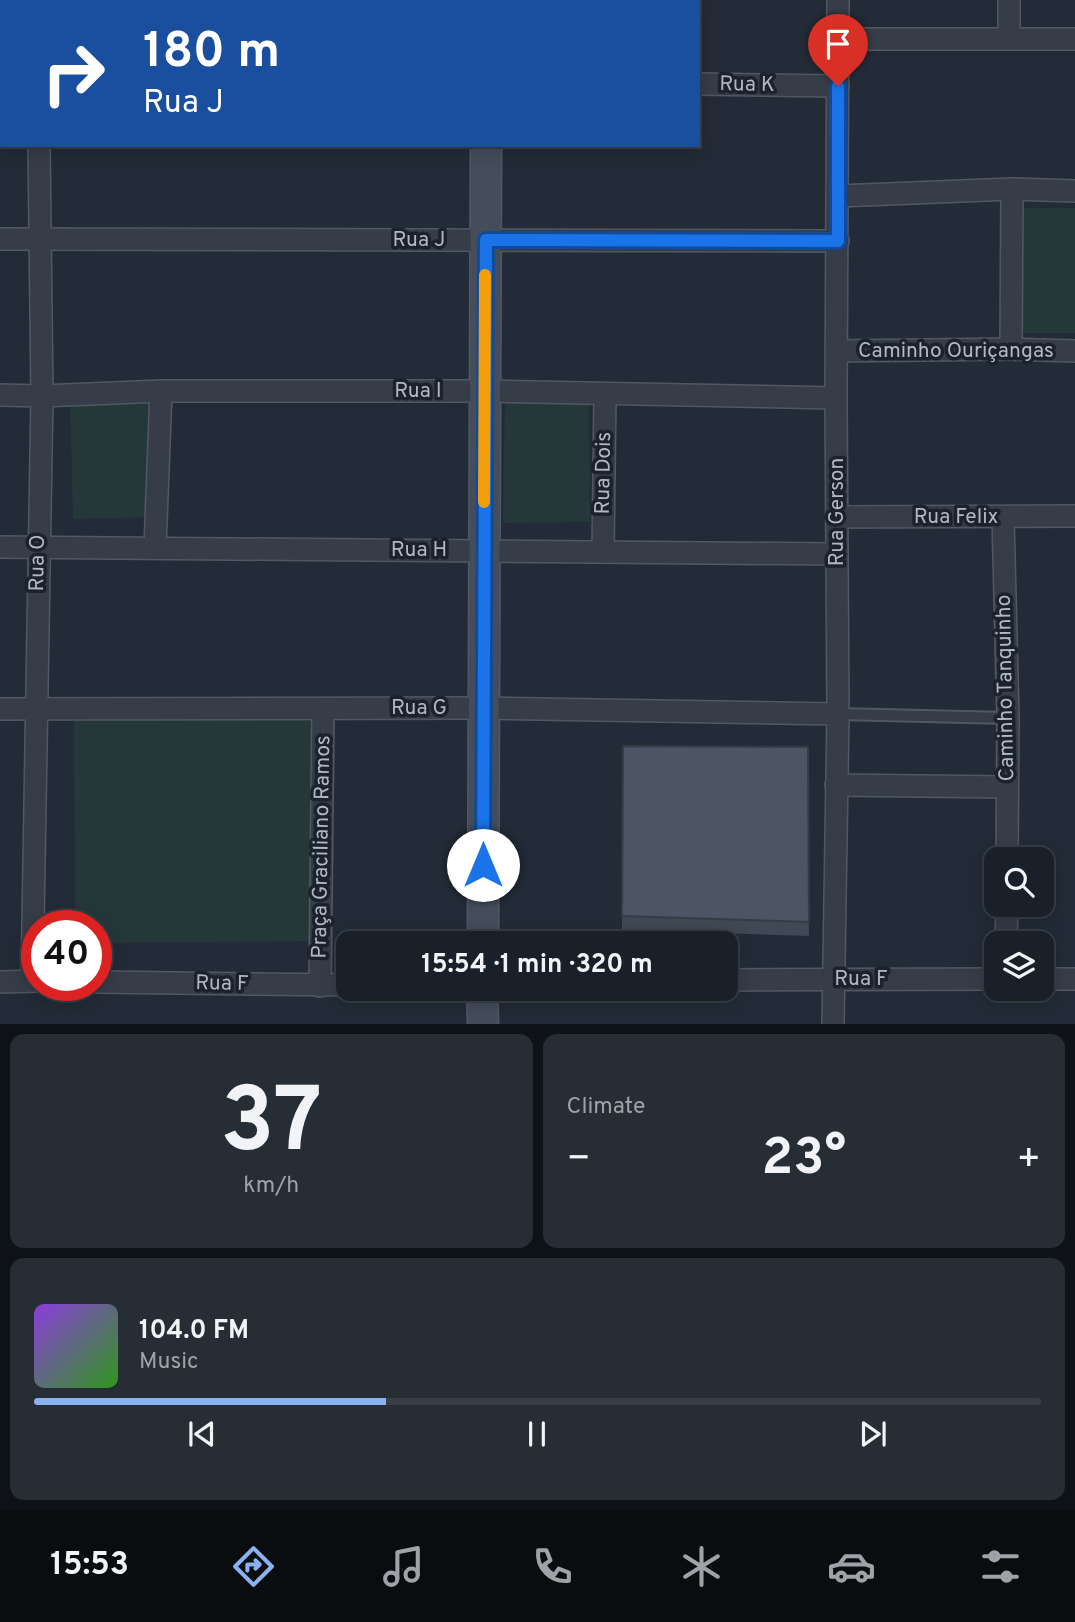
<!DOCTYPE html>
<meta charset="utf-8">
<style>
body{margin:0;font-family:Overpass,sans-serif;background:#272d35;color:#f1f3f6;height:100vh;display:flex;flex-direction:column;font-size:26px;white-space:nowrap}
*{box-sizing:border-box;margin:0}
p{font-size:23px;color:#9fa3a8}
.icon{flex:none;width:38px;height:38px;fill:none;stroke:currentColor;stroke-width:2;stroke-linecap:round;stroke-linejoin:round}
.map{position:relative;height:1024px;overflow:hidden}
.sheet{display:flex;flex-direction:column;gap:10px;padding:10px;background:#0e1217;flex:1}
.sheet>*{flex:none}
.banner{position:absolute;left:0px;top:0px;width:700px;height:147px;box-shadow:0 4px 18px #0003,0 0 0 2px #383e46;background:#1a4fa0;color:#fff;overflow:hidden}
.fabs{position:absolute;left:984px;top:847px;display:grid;gap:14px}
.fabs a{display:grid;place-items:center;width:70px;height:70px;border-radius:14px;background:#1a2029;box-shadow:0 4px 18px #0003,0 0 0 2px #383e46;font-size:35px}
.speed{position:absolute;left:21px;top:910px;display:flex;gap:14px;font-size:35px;font-weight:700;text-align:center}
.speed>*{display:grid;place-content:center;width:91px;height:91px;border-radius:50%;background:#1a2029;box-shadow:0 4px 18px #0003,0 0 0 2px #383e46;line-height:1}
.speed .limit{border:10px solid #d22;background:#fff;color:#111}
.pin{position:absolute;display:grid;place-items:center;width:60px;height:60px;color:#fff;margin:-72px -30px;border-radius:50% 50% 50% 0;rotate:-45deg;box-shadow:0 0 7px #0007}
.pin .icon{rotate:45deg}
.me{position:absolute;width:77px;margin:-38px;rotate:0deg;stroke-linejoin:round;filter:drop-shadow(0 0 5px #0008)}
.turn{display:flex;align-items:center;gap:24px;height:147px;padding:0 28px;font-size:32px}
.turn .icon{width:91px;height:91px;stroke-width:2.5}
.turn b{display:block;font-size:49px;line-height:60px}
.big{font-size:52px;font-weight:700;line-height:1.1}
.sheet .widget{flex:1;display:flex;flex-direction:column;justify-content:center;gap:10px;min-width:0;padding:0 24px;border-radius:14px;background:#272d35}
.sheet .dial{align-items:center;gap:0}
.dial b{font-size:91px;line-height:1}
.song{display:flex;align-items:center;gap:21px}
.cover{width:84px;height:84px;border-radius:10px;background:linear-gradient(135deg,hsl(270 70% 55%),hsl(110 70% 35%))}
.played{height:7px;border-radius:4px;background:linear-gradient(90deg,#8ab1f0 35%,#383e46 35%)}
.keys{display:flex;justify-content:space-around;direction:ltr}
.heat{display:flex;justify-content:space-between;align-items:center;font-size:38px;direction:ltr}
.sheet .tiles{flex:1;display:grid;gap:10px;grid-template-columns:1fr 1fr}
.widget:last-child{grid-column:span 2}
.trip{position:absolute;left:336px;top:931px;width:402px;height:70px;border-radius:14px;background:#1a2029;box-shadow:0 4px 18px #0003,0 0 0 2px #383e46;font-weight:700;line-height:70px;text-align:center}
.dock{display:flex;height:112px;justify-content:space-around;align-items:center;background:#0a0d10;color:#9fa3a8}
.dock .icon{width:49px;height:49px}
.dock .current{color:#8ab1f0}
.dock b{font-size:32px;color:#f1f3f6}
.map>svg:first-child{display:block}
</style>
<div class="map">
<svg width="1075" height="1024" viewBox="0 0 1075 1024">
<rect width="100%" height="100%" fill="#222b37"/>
<g fill="#253839">
<path d="M1020,208H1075V333H1019Z"/>
<path d="M505,394L589,396L590,522L503,523Z"/>
<path d="M155,399V517L73,519L70,400Z"/>
<path d="M320,718L323,941L96,943V926H75L74,721Z"/>
</g>
<g fill="none" stroke-linecap="round" stroke-linejoin="round">
<g stroke="#515863" stroke-width="14">
<path id="lane" d="M838,714L1008,718"/>
</g>
<g stroke="#515863" stroke-width="24">
<g id="street">
<path d="M154,0V2"/>
<path d="M41,2V0"/>
<path d="M598,2L599,0"/>
<path d="M1009,38V0"/>
<path d="M839,39H1075"/>
<path d="M0,82H2"/>
<path d="M698,84L838,86"/>
<path d="M838,196L1012,189L1075,191"/>
<path d="M0,239L838,241"/>
<path d="M1011,349L1012,189"/>
<path d="M837,351L1011,349L1075,351"/>
<path d="M0,395L42,396L161,391H484L836,398"/>
<path d="M838,517L1075,516"/>
<path d="M1003,517L1008,718L1007,859"/>
<path d="M0,547L837,554"/>
<path d="M155,548L161,391"/>
<path d="M603,552L605,395"/>
<path d="M0,709L484,708L838,714"/>
<path d="M836,785L1007,787"/>
<path d="M1006,943L1007,905"/>
<path d="M1041,979H1075"/>
<path d="M726,980L996,979"/>
<path d="M32,981L42,396L39,145"/>
<path d="M0,982L37,981"/>
<path d="M96,982L348,985"/>
<path d="M320,986L323,709"/>
<path d="M833,1024L838,714L836,398L838,0"/>
</g>
</g>
<g stroke="#515863" stroke-width="33">
<g id="secondary">
<path d="M488,2V0"/>
<path d="M483,943L486,145"/>
<path d="M482,989L483,1024"/>
</g>
</g>
<use href="#lane" stroke="#363d48" stroke-width="10"/>
<use href="#street" stroke="#363d48" stroke-width="21"/>
<use href="#secondary" stroke="#444d5b" stroke-width="30"/>
</g>
<path fill="#404955" d="M623,746L808,747L809,936L622,930Z"/>
<path fill="#4b5563" stroke="#343c45" stroke-width="2" d="M623,746L808,747L809,922L622,916Z"/>
<g fill="none" stroke-linecap="round" stroke-linejoin="round">
<g stroke="#114b97" stroke-width="18">
<path id="route" d="M483,865L486,240L838,241V86"/>
</g>
<use href="#route" stroke="#1a73e8" stroke-width="12"/>
<path stroke="#f59e0b" stroke-width="12" d="M484,502L485,275"/>
</g>
<g text-anchor="middle" dominant-baseline="central" stroke-width="7" stroke-linejoin="round" paint-order="stroke">
<g font-size="21" fill="#b1b8c4" stroke="#1b222d">
<text transform="translate(747 85) rotate(1)">Rua K</text>
<text x="419" y="240">Rua J</text>
<text x="956" y="351">Caminho Ouriçangas</text>
<text x="418" y="391">Rua I</text>
<text transform="translate(604 473) rotate(-89)">Rua Dois</text>
<text transform="translate(837 512) rotate(-90)">Rua Gerson</text>
<text x="956" y="517">Rua Felix</text>
<text x="419" y="550">Rua H</text>
<text transform="translate(38 563) rotate(-89)">Rua O</text>
<text transform="translate(1006 688) rotate(-91)">Caminho Tanquinho</text>
<text x="419" y="708">Rua G</text>
<text transform="translate(322 847) rotate(-89)">Praça Graciliano Ramos</text>
<text x="861" y="979">Rua F</text>
<text transform="translate(222 984) rotate(1)">Rua F</text>
</g>
</g>
</svg>
<div class="fabs">
<a><svg class="icon" aria-label="search" viewBox="0 0 24 24"><circle cx="10" cy="10" r="6"/><path d="M15 15l6 6"/></svg></a>
<a><svg class="icon" aria-label="layers" viewBox="0 0 24 24"><path d="M12 4l9 5-9 5-9-5zM3 14l9 5 9-5"/></svg></a>
</div>
<div class="speed"><div class="limit">40</div></div>
<div class="pin" style="left:838px;top:86px;background:#d93025"><svg class="icon" aria-label="arrive" viewBox="0 0 24 24"><path d="M6 21V4h12l-3 4 3 4H6"/></svg></div>
<svg class="me" style="left:483px;top:865px" viewBox="-20 -20 40 40"><circle r="19" fill="#fff"/><path d="M0-13L10 11 0 6-10 11z" fill="#1a73e8"/></svg>
<div class="trip">15:54 · 1 min · 320 m</div>
<div class="banner">
<div class="turn"><svg class="icon" aria-label="right" viewBox="0 0 24 24"><path d="M7 20v-9h11M14 6l5 5-5 5"/></svg><div><b>180 m</b>Rua J</div></div>
</div>
</div>
<section class="sheet">
<div class="tiles">
<div class="widget dial"><b>37</b><p>km/h</p></div>
<div class="widget"><p>Climate</p>
<div class="heat"><a>−</a><b class="big">23°</b><a>+</a></div>
</div>
<div class="widget">
<div class="song"><i class="cover"></i><div><b>104.0 FM</b><p>Music</p></div></div>
<div class="played"></div>
<div class="keys"><svg class="icon" aria-label="previous" viewBox="0 0 24 24"><path d="M18 5L8 12l10 7zM5 5v14"/></svg><svg class="icon" aria-label="pause" viewBox="0 0 24 24"><path d="M8 5v14M16 5v14"/></svg><svg class="icon" aria-label="next" viewBox="0 0 24 24"><path d="M6 5l10 7-10 7zM19 5v14"/></svg></div>
</div>
</div>
</section>
<nav class="dock">
<b>15:53</b>
<svg class="icon current" aria-label="directions" viewBox="0 0 24 24"><path d="M12 3l9 9-9 9-9-9zM9 14v-3h6M13 9l2 2-2 2"/></svg>
<svg class="icon" aria-label="music" viewBox="0 0 24 24"><path d="M9 18V5l10-2v13"/><circle cx="6" cy="18" r="3"/><circle cx="16" cy="16" r="3"/></svg>
<svg class="icon" aria-label="phone" viewBox="0 0 24 24"><path d="M5 4h4l2 5-3 2q2 4 5 5l2-3 5 2v4C11 20 4 13 5 4z"/></svg>
<svg class="icon" aria-label="climate" viewBox="0 0 24 24"><path d="M12 3v18M4 7l16 10M4 17L20 7"/></svg>
<svg class="icon" aria-label="car" viewBox="0 0 24 24"><path d="M5 17H2v-5l4-1 3-4h7l3 4 3 1v5h-3M9 17h6M6 11h13"/><circle cx="7" cy="17" r="2"/><circle cx="17" cy="17" r="2"/></svg>
<svg class="icon" aria-label="filters" viewBox="0 0 24 24"><path d="M4 7h16M4 17h16"/><circle cx="9" cy="7" r="2"/><circle cx="15" cy="17" r="2"/></svg>
</nav>
